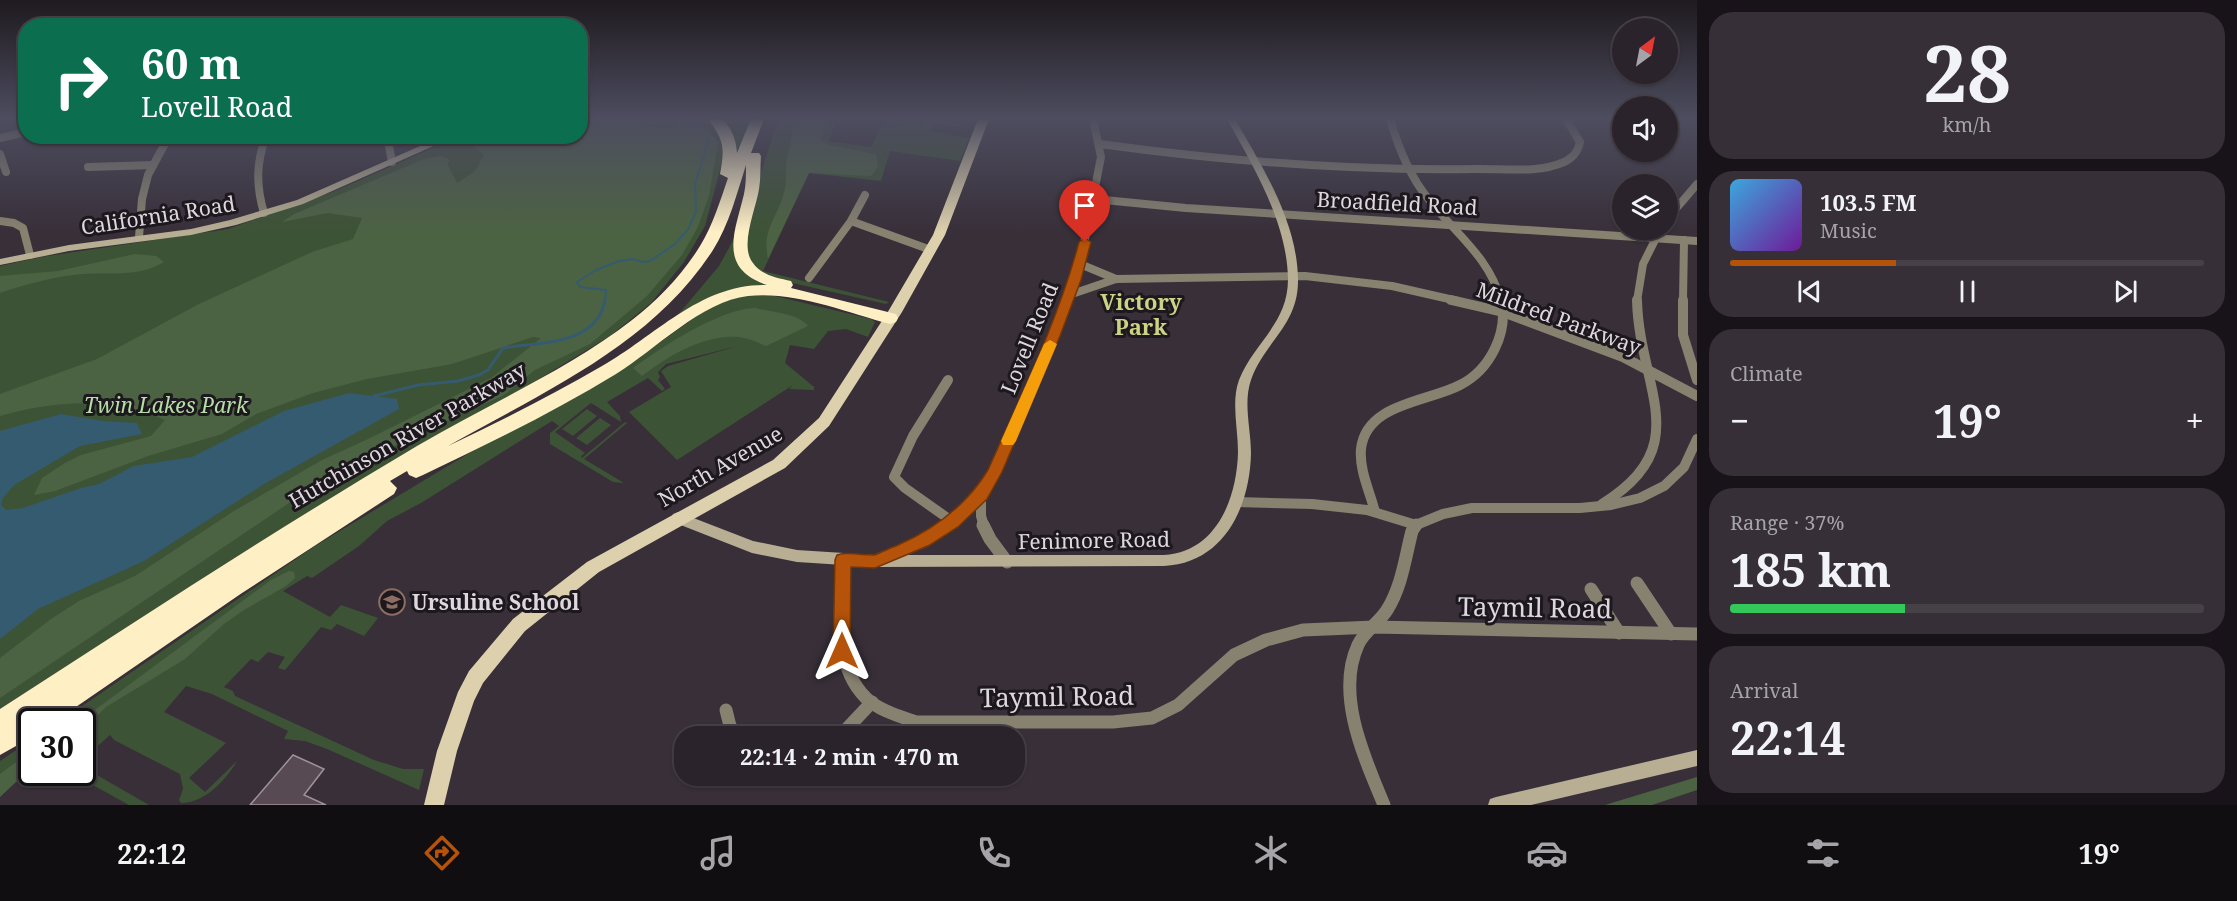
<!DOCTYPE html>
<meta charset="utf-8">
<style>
body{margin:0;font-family:"Noto Serif",serif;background:#362f37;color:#f1f3f6;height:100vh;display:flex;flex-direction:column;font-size:22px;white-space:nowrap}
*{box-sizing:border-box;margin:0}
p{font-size:20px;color:#a5a4a9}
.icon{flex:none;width:33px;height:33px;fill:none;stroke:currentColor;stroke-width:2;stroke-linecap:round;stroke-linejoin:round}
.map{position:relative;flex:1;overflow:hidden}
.panel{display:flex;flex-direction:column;gap:12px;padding:12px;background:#171318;width:540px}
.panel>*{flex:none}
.banner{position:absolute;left:18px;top:18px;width:570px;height:126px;border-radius:24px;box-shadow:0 2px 4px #0004,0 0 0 2px #464047;background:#0b6e4f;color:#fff;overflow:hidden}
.needle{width:39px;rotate:32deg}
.tools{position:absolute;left:1612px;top:18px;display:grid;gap:12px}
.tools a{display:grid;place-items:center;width:66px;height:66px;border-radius:50%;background:#2a232b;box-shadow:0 2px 4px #0004,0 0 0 2px #464047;font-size:30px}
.speed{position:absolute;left:18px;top:708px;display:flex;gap:12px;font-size:30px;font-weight:700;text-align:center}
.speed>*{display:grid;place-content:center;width:78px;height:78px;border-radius:50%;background:#2a232b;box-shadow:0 2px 4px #0004,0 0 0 2px #464047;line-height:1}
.speed .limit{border:3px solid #111;border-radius:9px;background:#fff;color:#111}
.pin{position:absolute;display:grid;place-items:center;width:51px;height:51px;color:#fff;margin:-62px -26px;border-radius:50% 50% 50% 0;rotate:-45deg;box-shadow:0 0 6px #0007}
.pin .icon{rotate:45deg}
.me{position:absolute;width:66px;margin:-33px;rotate:0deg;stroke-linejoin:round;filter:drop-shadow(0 0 4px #0008)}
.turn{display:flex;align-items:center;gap:21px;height:126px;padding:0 24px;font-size:27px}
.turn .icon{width:78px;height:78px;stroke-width:2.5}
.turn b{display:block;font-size:42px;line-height:51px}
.big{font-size:45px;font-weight:700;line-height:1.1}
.panel .widget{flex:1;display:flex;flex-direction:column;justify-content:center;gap:9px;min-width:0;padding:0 21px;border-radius:24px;background:#362f37}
.panel .dial{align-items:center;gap:0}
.dial b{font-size:78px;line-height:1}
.song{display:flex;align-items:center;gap:18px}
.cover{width:72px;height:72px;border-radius:9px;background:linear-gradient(135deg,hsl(200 70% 55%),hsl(280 70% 35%))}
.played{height:6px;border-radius:3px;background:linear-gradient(90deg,#b45309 35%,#464047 35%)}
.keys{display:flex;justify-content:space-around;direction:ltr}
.heat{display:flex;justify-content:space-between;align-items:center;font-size:33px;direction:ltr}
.charge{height:9px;border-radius:4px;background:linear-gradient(90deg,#34c759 37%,#464047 0)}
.trip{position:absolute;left:674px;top:726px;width:351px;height:60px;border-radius:24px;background:#2a232b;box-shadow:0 2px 4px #0004,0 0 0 2px #464047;font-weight:700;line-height:60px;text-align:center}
.dock{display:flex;height:96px;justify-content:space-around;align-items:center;background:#110e11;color:#a5a4a9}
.dock .icon{width:42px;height:42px}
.dock .current{color:#b45309}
.dock b{font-size:27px;color:#f1f3f6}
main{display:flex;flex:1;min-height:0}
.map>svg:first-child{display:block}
</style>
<main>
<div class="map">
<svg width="1697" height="805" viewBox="0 0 1697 805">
<rect width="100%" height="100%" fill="#382f39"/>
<g fill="#3d5335">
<path d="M581,119H707L721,132L724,143L723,159L705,226L684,262L651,303L610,336L534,382L337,494L0,709V266L41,257L228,229L335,191L458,137L580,136Z"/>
<path d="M717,119H752L737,152Z"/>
<path d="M780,119H828L827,123H835L829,141L871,147L880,128L888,119L923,124L926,120L933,119L969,127L934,123L930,131L969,138L960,161L890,151L881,181L809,173L763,271L889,302L886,304L779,280C771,277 759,275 753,268C733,244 767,156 776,126Z"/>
<path d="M736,235L737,258L794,290L756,287L677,316L719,266Z"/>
<path d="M748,295H771L871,319L875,322L868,337L846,329L828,331L814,349L790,345L785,363L814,387V390L789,389L793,385L677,460L629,412L671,387L661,371L668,366L738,346L666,364L658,372L660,377L658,380L665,389L662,391L648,378L607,402L620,416L621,422L591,403L555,432L585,453L581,456L582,458L625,422L627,423L584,459L624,483L613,482L550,444V433L559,426L552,421L421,503L387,521L359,546L312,578L307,576L283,591L330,617L341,605L378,618L364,636L337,624L331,630L321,627L285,670L278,668L285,657L268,652L258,662L251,659L224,687L233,691L235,696L374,760L403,769H424L419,790L327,749L305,741L284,739L288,731L212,694L186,686L164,712L226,743L189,778L205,792L237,761C226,780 205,803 181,803L179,800L183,789L180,774L114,740L110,735L83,759L82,722H59L315,546L501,434L628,365L711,306L729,298Z"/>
<path d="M587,409L597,416L573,436L562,429Z"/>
<path d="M600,418L611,425L587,445L576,438Z"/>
<path d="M31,740V760L0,792V761Z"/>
<path d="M83,767L149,805H129L71,773L82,772Z"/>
</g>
<g fill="#4c6343">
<path d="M581,119C592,119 625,116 634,119C650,125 667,138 681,119C698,119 709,129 718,143L709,196L698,227L682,255L647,296L590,344L535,370L504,395L332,474L0,698V658L51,619L79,601L135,576L234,511L322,460L366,440L491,378L541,338L533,337L452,364L367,379L313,393L256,414L222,434L148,456L55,491L34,495L42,478L65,463L81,455L151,436L165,420C113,396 53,401 0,416V394L97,359L197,305L312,252L353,239L362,218L328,213L282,222L294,214L424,159L441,156L449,159L448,165L457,183L475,171L484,155L464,138L466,137L580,136Z"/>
<path d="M794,119H826L821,138L822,142L833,146L876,154L878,167L871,176L809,173L768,259C761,227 779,218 785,188C787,181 785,173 786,165C788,150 793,135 794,119Z"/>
<path d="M135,254L156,256L164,262C132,280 107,270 73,275C48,278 24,285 0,293V276L58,271Z"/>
<path d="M755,308C770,312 798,313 808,326L766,346C757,342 748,338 739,337C704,334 668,356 642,376L633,368C662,347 719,309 755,308Z"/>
<path d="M289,571L294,572L295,578L286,586L244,610L224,624L185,659L106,707L85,728L83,744L82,722L80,721L271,580Z"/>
<path d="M31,751V768L0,797V774Z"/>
<path d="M1697,777V790L1652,805H1605Z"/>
</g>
<path fill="#355b71" d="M349,393L397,399L399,409L264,484L144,561L38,609L0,639V431L61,414L103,421L137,423L142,434L80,446L14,485L3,498L1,505L6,510L23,508L81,488L99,484L134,466L192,457L284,411Z"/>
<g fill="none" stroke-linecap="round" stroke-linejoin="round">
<path stroke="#355b71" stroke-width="2" d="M605,301L606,290L580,287L577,282L596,270L619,261L633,259L642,262L650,261L675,244L689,228L696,211L695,184L709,139L682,119"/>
<path stroke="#355b71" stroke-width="3" d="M374,396L418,385L458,381L479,375L488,370L503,348C539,342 597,346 605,300"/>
</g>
<path fill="#584a52" stroke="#a1929a" stroke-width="1.5" d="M293,755L324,769L304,795L326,805H250Z"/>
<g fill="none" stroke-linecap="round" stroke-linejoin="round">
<g stroke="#878170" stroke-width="8">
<path d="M1390,119C1399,149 1410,177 1430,201C1456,234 1490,258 1501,301"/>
<path d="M387,136L392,162"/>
<path d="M0,138L26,132"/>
<path d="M1100,144C1224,161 1348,171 1473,169C1502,168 1537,174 1564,162C1573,158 1578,152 1580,142L1566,119"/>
<path d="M0,154L6,172"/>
<path d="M88,167L153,165"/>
<path d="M1094,199L1186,208L1697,241"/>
<path d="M264,213C256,186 256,163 266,136"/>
<path d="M1668,218L1697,184"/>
<path d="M0,221L14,223L23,228L30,255"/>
<path d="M851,221L931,250"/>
<path d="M139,237L142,199L148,175L169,136"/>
<path d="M1080,264L1116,279"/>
<path d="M809,278L851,221L865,195"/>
<path d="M1069,295L1116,279L1305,276L1392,286L1458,301"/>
<path d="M1067,301L1080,264L1101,157L1093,119"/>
<path d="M1637,301L1643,264L1660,230"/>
<path d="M1683,301L1684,240"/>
</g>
<g stroke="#878170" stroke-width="10">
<path d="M1451,300L1503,312L1623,357L1697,396"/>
<path d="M1683,300V335L1697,380"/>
<path d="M948,380L913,436L894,477L905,488L953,522"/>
<path d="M981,496V516L984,526"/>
<path d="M1236,502L1312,504L1367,510L1416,525L1443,514L1472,508H1580L1611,505L1640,498L1664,486L1684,467L1697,439"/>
<path d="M1602,504C1697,446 1639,389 1637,300"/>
<path d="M1375,512C1370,492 1359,470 1361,449C1366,403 1428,402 1460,385C1490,370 1509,332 1501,300"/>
<path d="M946,526L981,495L995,472L1054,336L1067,300"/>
</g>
<g stroke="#878170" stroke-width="13">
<path d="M983,525L990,539L1007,562"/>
<path d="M843,560C842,604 831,664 866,698C880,711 899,716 916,722H1113L1152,718L1178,705L1234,655L1266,640L1303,630L1374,627L1697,634"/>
<path d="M878,560L924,541L948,525"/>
<path d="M1637,583L1671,634"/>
<path d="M1591,589L1619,633"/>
<path d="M726,710L730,726L738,736"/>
<path d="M840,736L872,702"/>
<path d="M1384,805C1365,759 1335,695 1358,645C1364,631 1379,623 1387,610C1402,586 1405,558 1412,531L1416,525"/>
</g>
<g fill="#b7ae93" fill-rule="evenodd">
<path d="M1227,119H1235C1263,168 1297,221 1298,279C1299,325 1264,342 1251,380C1243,403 1251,429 1251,453C1250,507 1224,563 1164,566L875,567L797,562L752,553L673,522L671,518L673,514L678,512L753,541L797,550L875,555H1164C1216,552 1237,499 1238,452C1238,428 1231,402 1239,380C1254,342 1288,324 1288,279C1287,222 1254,168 1227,119Z"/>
<path d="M443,136H456L303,204L236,225L191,235L69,251L0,265V259L69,245L191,229L230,220L297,200Z"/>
<path d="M1697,750V766L1531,805H1488L1490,799L1496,797Z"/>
</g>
<path fill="#dcd0ad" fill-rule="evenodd" d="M978,119H989L945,235L902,312L829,426L785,468L599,572L525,631L483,683L474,701L457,751L444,805H424L437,751L458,692L469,671L513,619L587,562L773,460L819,418L889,310L933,235Z"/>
<path fill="#feefc5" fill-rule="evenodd" d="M708,119H722C732,129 736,139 737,153L751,119H764L751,153H759L761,156C760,167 761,178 759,189C756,209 739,246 753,263C761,275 777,278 791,281L793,285L791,288L896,314L898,318L896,322L890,324C845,312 795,291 748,296C702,301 655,350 616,374C554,412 488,444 423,475L416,478L409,475L407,471L390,481L397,488L394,494L242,593L54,722H32V737L0,755V709C138,620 275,530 417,446C488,404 566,371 632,320C657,301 683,274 700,246C713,225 720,201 728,178L720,174C725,148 724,140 708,119ZM746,165C746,175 746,185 744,194C735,232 717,268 767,285C701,283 655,336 602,366C552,395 501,421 448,446C543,392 652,345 713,250C729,225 737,193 746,165Z"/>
</g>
<linearGradient id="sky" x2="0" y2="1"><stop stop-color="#1f1a1f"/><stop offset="0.51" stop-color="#4d4d5f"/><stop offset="1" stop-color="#4d4d5f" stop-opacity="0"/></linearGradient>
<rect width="1697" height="232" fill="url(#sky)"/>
<path fill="#b45309" stroke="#753606" stroke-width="1.5" d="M1085,238L1091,242L1081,280L1060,336L1002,472L987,499L958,527L930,545L875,568L851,567L850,651L848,657L842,659L836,657L833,651L835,560L837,555C849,551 862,556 874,555C881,553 889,548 896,546C935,529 966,506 988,470C1021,395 1058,321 1079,242Z"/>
<path fill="#f59e0b" d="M1050,340L1057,344L1016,441L1013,445H1003L1001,441L1044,344Z"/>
<defs>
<g id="school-ring" transform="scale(1.35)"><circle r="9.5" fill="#1c181d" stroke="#8d6e63" stroke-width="1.5"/><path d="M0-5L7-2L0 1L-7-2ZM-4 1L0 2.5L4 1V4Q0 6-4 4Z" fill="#8d6e63"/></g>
</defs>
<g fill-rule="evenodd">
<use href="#school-ring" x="392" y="602"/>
</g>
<g text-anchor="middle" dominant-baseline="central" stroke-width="6" stroke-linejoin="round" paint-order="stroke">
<g font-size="21" fill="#ded8de" stroke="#1c181d">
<text transform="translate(1397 203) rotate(3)">Broadfield Road</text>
<text transform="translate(158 215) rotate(-9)">California Road</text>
<text transform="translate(1559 318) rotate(20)">Mildred Parkway</text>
<text transform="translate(1029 338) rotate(-68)">Lovell Road</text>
<text transform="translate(407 435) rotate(-30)">Hutchinson River Parkway</text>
<text transform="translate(720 466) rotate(-30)">North Avenue</text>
<text transform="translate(1094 540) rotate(-1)">Fenimore Road</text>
</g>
<g font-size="21" font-style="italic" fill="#b6dfa7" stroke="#1c181d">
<text x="166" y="405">Twin Lakes Park</text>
</g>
<g font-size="21" font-weight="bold" fill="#ded8de" stroke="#1c181d" text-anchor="start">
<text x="412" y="602">Ursuline School</text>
</g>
<g font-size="22" font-weight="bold" fill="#ccd385" stroke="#1c181d">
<text x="1141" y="301">Victory<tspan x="1141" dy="25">Park</tspan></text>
</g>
<g font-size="26" fill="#ded8de" stroke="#1c181d">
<text transform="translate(1535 607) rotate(1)">Taymil Road</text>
<text transform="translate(1057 696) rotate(-1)">Taymil Road</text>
</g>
</g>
</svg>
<div class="tools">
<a><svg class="needle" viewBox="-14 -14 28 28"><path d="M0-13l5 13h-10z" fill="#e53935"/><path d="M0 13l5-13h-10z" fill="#a5a4a9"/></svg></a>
<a><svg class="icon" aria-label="sound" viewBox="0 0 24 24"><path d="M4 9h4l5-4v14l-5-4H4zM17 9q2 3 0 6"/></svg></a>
<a><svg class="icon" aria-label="layers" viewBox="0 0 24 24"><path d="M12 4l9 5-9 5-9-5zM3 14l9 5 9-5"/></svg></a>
</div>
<div class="speed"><div class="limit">30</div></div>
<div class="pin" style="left:1085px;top:242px;background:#d93025"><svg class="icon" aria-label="arrive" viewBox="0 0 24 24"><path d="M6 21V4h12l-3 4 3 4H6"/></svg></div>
<svg class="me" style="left:842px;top:651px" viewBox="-20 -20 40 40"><path d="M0-17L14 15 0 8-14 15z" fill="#b45309" stroke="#fff" stroke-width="4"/></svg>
<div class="trip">22:14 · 2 min · 470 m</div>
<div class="banner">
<div class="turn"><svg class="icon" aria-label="right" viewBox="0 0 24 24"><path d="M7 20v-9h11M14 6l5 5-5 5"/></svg><div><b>60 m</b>Lovell Road</div></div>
</div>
</div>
<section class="panel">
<div class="widget dial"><b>28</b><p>km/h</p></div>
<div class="widget">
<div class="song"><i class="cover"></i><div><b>103.5 FM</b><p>Music</p></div></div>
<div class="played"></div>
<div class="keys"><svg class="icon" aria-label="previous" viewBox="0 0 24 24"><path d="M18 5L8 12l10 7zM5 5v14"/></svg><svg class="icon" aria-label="pause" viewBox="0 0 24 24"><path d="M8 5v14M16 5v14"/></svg><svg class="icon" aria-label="next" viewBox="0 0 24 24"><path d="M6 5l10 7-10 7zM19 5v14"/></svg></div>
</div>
<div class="widget"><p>Climate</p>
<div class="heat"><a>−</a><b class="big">19°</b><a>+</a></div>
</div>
<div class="widget"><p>Range · 37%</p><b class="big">185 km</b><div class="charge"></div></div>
<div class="widget"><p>Arrival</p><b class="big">22:14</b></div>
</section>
</main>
<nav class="dock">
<b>22:12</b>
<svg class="icon current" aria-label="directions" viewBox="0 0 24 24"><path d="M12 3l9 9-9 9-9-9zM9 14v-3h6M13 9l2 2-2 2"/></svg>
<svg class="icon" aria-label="music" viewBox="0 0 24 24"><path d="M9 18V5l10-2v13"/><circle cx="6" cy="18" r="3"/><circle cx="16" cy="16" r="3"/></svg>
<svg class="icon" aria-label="phone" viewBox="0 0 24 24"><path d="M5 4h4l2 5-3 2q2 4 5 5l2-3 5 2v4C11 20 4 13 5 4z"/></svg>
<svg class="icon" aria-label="climate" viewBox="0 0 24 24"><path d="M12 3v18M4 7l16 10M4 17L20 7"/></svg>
<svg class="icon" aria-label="car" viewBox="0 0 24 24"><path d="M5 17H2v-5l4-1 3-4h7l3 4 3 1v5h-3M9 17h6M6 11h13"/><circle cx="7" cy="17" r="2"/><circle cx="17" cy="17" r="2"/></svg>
<svg class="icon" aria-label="filters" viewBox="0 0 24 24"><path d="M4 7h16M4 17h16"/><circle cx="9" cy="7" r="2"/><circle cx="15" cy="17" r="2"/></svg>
<b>19°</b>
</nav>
